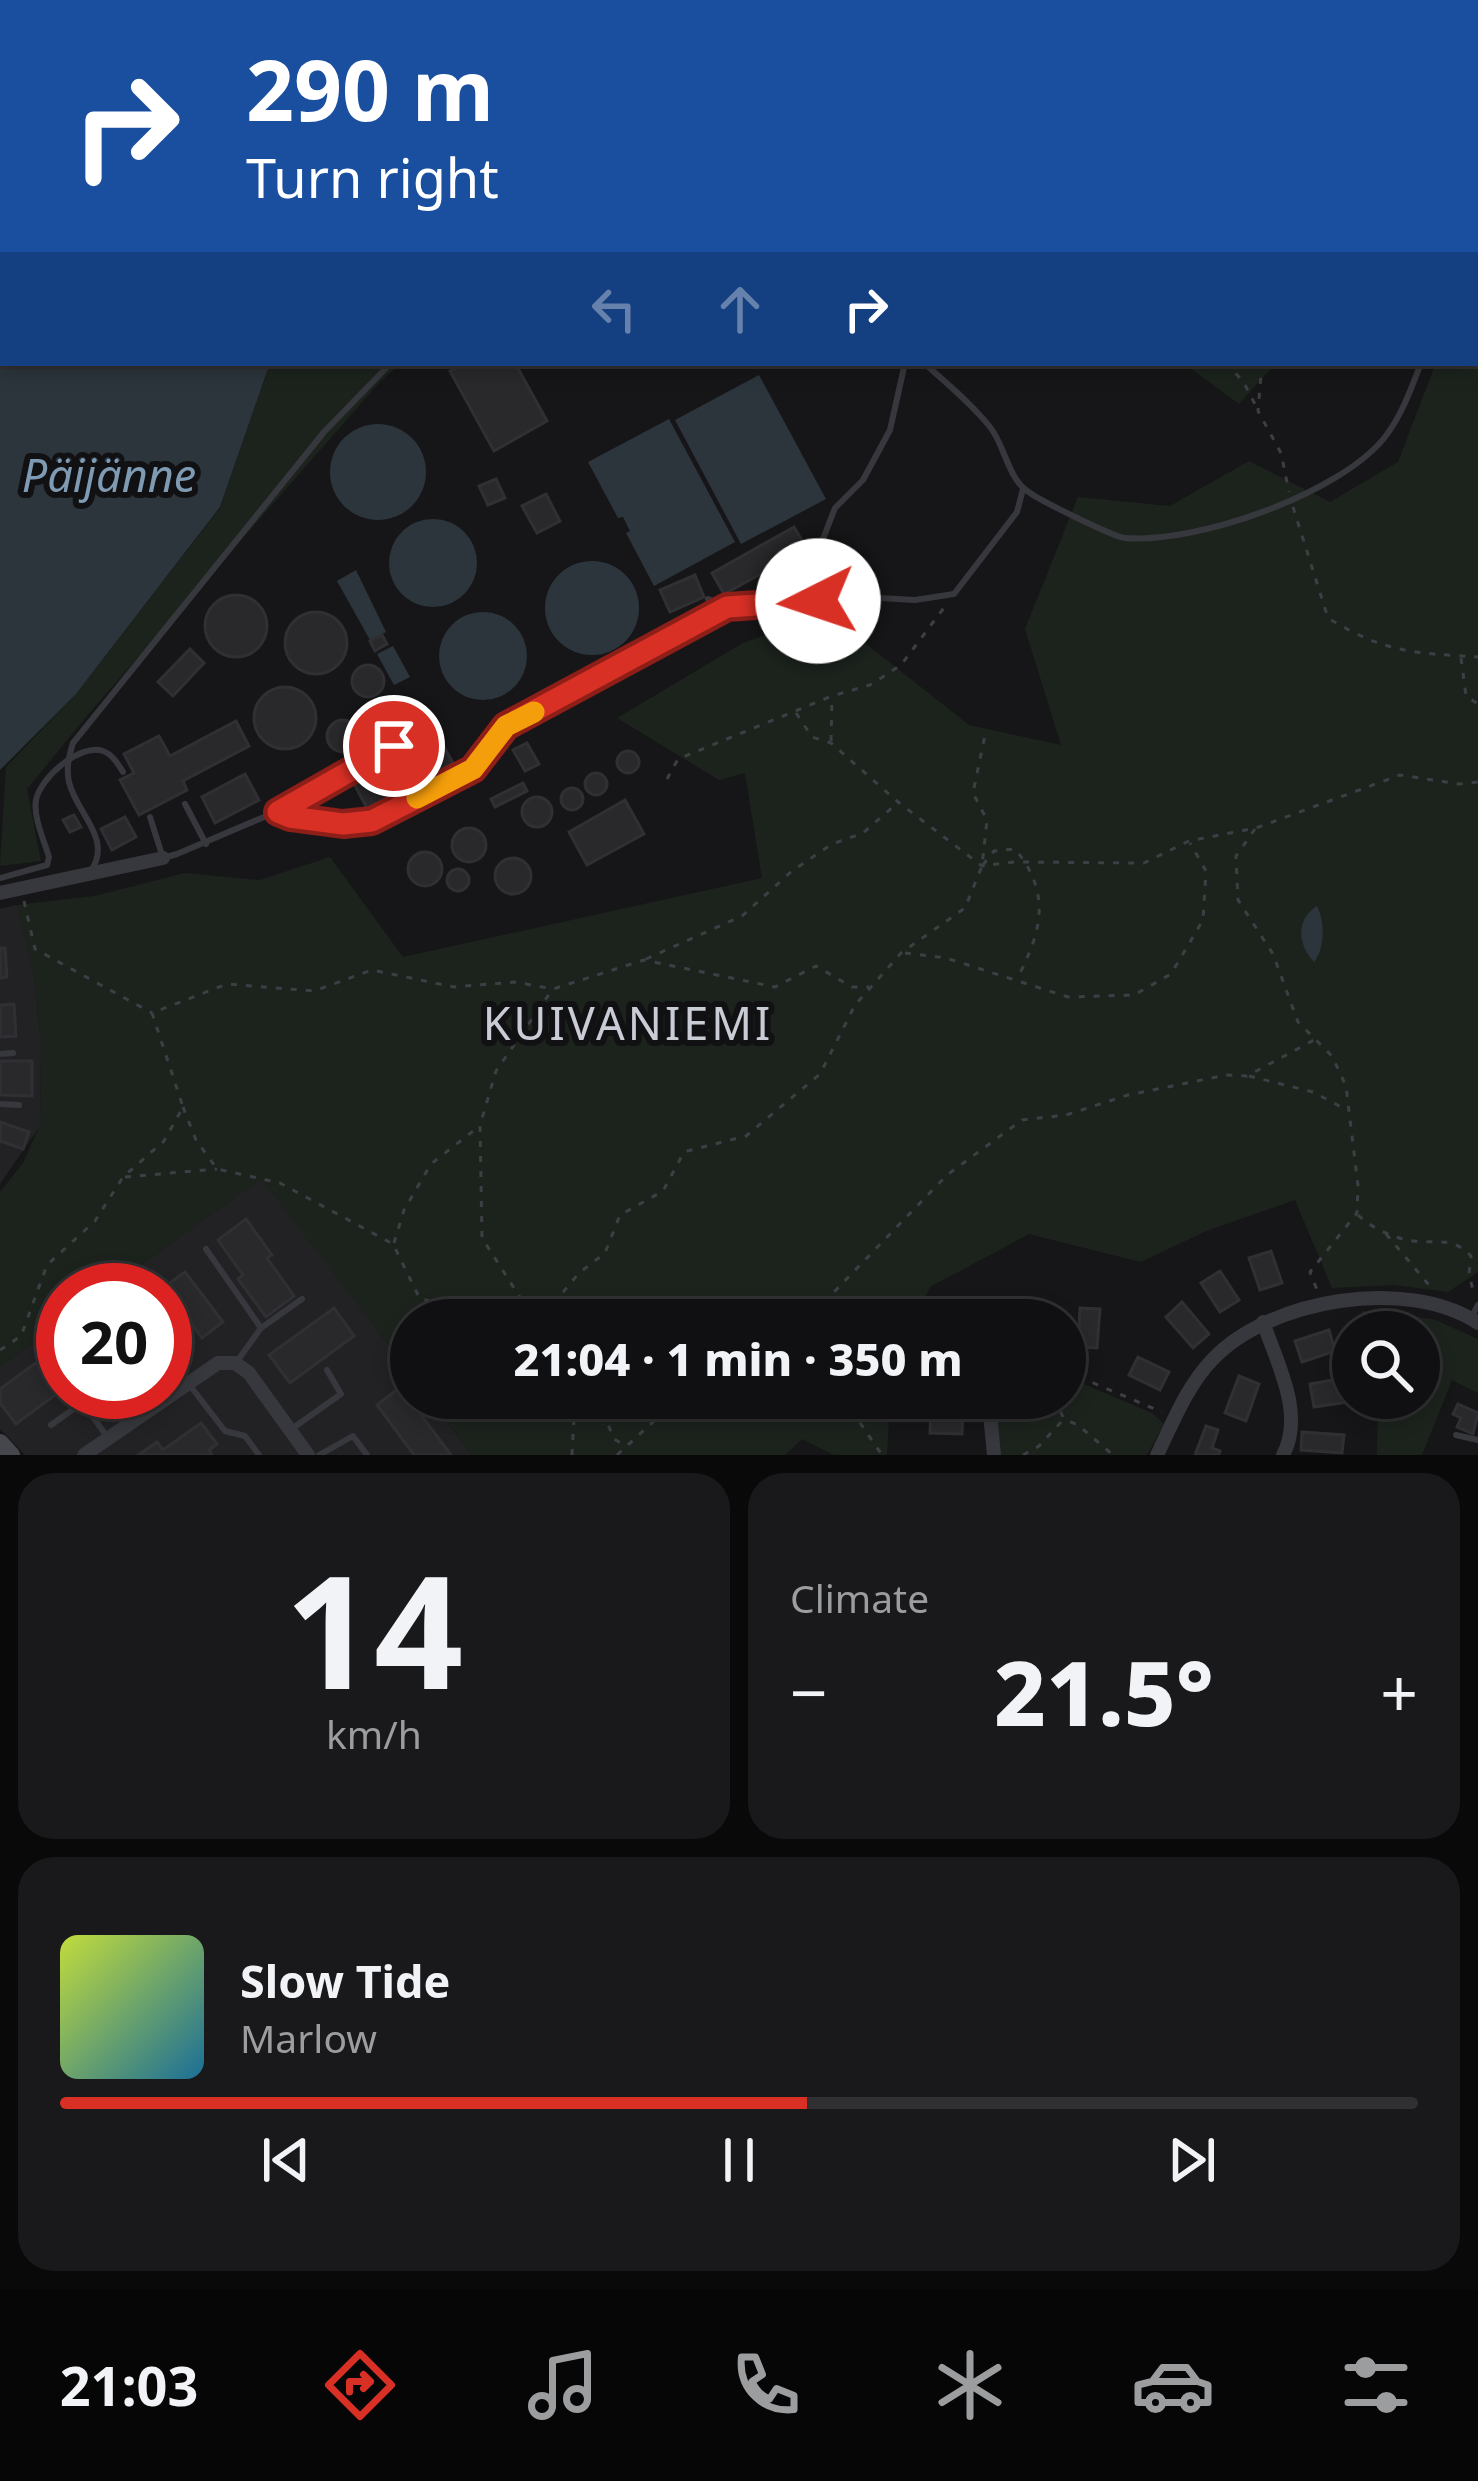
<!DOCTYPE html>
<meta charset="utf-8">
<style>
body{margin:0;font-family:"Noto Sans",sans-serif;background:#19191b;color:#f1f3f6;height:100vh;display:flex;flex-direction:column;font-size:45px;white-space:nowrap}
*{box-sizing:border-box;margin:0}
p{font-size:39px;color:#9c9d9f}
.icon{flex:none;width:66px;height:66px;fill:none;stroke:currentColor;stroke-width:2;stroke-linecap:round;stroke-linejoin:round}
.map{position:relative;height:1455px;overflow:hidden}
.panel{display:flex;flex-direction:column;gap:18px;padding:18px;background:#09090a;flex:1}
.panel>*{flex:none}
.guide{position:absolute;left:0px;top:0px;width:1479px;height:366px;box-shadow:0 6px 18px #0003,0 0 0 3px #303032;background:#1a4fa0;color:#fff;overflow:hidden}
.fabs{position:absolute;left:1332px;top:1311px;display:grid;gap:24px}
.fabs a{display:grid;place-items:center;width:108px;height:108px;border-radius:50%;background:#101012;box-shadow:0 6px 18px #0003,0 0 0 3px #303032;font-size:60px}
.speed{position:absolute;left:36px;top:1263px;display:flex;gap:24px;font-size:60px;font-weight:700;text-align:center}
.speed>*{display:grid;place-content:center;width:156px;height:156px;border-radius:50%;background:#101012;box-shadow:0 6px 18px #0003,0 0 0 3px #303032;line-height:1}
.speed .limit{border:18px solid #d22;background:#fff;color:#111}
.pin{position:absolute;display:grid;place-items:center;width:102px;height:102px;color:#fff;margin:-51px;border:6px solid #fff;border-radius:50%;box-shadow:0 3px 12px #0007}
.me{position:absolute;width:132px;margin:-66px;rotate:266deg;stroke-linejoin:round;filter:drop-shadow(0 0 9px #0008)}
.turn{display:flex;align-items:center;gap:42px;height:252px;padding:0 48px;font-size:54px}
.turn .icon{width:156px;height:156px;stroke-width:2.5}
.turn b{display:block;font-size:84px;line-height:102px}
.lanes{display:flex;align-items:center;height:114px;padding:0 48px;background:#0003;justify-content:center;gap:60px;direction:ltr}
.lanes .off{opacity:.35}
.big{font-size:90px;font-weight:800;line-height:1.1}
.panel .widget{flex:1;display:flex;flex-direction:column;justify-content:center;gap:18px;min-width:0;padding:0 42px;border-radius:36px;background:#19191b}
.panel .dial{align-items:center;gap:0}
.dial b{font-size:156px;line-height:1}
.song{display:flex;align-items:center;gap:36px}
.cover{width:144px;height:144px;border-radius:18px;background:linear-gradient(135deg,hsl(70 70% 55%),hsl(200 70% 35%))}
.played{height:12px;border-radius:6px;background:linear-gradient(90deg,#d93025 55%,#303032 55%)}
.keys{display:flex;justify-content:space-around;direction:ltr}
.heat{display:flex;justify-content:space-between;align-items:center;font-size:66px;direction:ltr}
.panel .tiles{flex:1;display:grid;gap:18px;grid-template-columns:1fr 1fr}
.widget:last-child{grid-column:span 2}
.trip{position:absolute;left:390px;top:1299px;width:696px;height:120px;border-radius:60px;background:#101012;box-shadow:0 6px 18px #0003,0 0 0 3px #303032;font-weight:800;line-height:120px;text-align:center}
.tab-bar{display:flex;height:192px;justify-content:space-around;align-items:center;background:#060607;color:#9c9d9f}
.tab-bar .icon{width:84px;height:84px}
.tab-bar .selected{color:#d93025}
.tab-bar b{font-size:54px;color:#f1f3f6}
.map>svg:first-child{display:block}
</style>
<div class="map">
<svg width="1478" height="1455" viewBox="0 0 1478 1455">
<rect width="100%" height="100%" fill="#161618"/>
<g fill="#222225">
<path d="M17,905L33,969L41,1043L40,1126L0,1184V909Z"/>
<path d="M262,1178L411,1374V1398H429L472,1455H25L0,1429V1366L63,1321V1392H165V1290H106Z"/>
</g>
<g fill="#1c231d">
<path d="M0,0H914L3,3V188Z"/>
<path d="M978,0H1478V57L1476,3Z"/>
<path d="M1478,332V1272L1448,1292L1394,1285L1332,1288L1295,1200L1206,1231L1141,1262L1029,1234L930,1287L915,1320H411V1374L261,1179L106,1290H63V1321L0,1366V1192L23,1163L40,1125L41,1043L33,969L17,905L94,896L185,873L260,880L330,857L403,957L762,878L745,773L719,780L617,718L743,643L827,613L969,725L1061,745L1025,629L1078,497L1170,506L1249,461L1330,502L1398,462L1436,363H1476Z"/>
<path d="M270,363H401L379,383L91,711L27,789L41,861L0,866L6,767L76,694L220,508Z"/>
<path d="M1183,363H1276L1239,404Z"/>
<path d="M1361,1311L1433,1319L1478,1339V1393L1452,1380L1422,1455H1377L1378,1398H1419V1332H1367Z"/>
<path d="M1065,1376L1152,1413L1164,1424L1147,1455H1000L996,1411L1000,1398H1065Z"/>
<path d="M429,1398H890L887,1455H834L802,1439L785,1455H472Z"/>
</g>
<g fill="#2c353c">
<path d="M0,0H129L3,3V363H270L220,507L76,694L0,770Z"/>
<path d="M759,375L826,499L741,544L675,420Z"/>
<path d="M669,419L735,542L654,586L626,533L630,531L623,517L618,518L588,462Z"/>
<circle cx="378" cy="472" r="48"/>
<circle cx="433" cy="563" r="44"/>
<circle cx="592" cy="608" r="47"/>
<path d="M356,570L386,632L370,640L337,581Z"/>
<circle cx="483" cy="656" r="44"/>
<path d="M393,646L410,677L394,685L377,654Z"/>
<path d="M1317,906C1325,922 1325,948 1314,962C1298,945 1295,920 1317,906Z"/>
</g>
<g fill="#29292c" stroke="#303034" stroke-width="3">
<path d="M465,363H515L547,421L494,451L450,371Z"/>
<path d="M496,479L505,498L488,505L479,486Z"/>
<path d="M546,494L560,521L537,533L522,506Z"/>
<path d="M794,527L807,549L724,594L712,573Z"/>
<path d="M695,575L704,597L670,612L660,590Z"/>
<circle cx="236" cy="626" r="31"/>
<circle cx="316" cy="643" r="31"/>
<path d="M382,635L387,644L375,651L370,641Z"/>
<path d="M190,649L204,663L173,696L158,682Z"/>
<circle cx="368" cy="681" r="16"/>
<circle cx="285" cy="718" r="31"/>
<circle cx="377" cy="718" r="16"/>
<path d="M426,715L453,763L367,808L352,780L405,752L394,732Z"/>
<circle cx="343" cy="736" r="16"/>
<path d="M236,721L249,746L183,781L187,790L139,815L120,780L134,773L124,754L159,736L170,756Z"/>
<path d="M527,743L539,764L525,771L513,750Z"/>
<circle cx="628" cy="762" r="11"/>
<circle cx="596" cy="784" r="11"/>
<path d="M245,774L259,800L215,823L202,797Z"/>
<path d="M523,783L527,791L495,807L491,799Z"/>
<circle cx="572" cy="799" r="11"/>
<circle cx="537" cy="812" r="15"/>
<path d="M625,800L644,834L587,865L569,832Z"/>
<path d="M74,815L81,827L70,832L63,820Z"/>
<path d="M125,817L136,837L112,850L101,829Z"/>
<circle cx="469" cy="845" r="17"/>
<circle cx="425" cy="869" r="17"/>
<circle cx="513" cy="876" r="18"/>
<circle cx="458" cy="880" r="11"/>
<path d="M0,948H5L7,977L0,978Z"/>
<path d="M14,1004L16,1036L0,1037V1005Z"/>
<path d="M0,1061H32V1096L0,1095Z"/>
<path d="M0,1122L29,1132L23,1149L0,1141Z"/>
<path d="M246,1219L272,1255L267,1258L294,1296L266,1317L238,1279L243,1275L218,1240Z"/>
<path d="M1271,1251L1282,1283L1260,1290L1249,1258Z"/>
<path d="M1220,1271L1239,1300L1220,1312L1201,1283Z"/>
<path d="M185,1272L223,1322L202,1338L164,1287Z"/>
<path d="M1182,1302L1209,1334L1193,1348L1166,1317Z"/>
<path d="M1039,1306L1041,1320H1019L1017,1309Z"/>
<path d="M334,1308L354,1336L290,1383L269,1355Z"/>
<path d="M1080,1308L1100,1309L1097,1348L1078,1347Z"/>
<path d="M1329,1330L1335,1351L1302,1362L1295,1341Z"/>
<path d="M59,1346L63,1351V1389L16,1424L0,1403V1389Z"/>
<path d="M1138,1357L1169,1372L1160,1390L1129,1375Z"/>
<path d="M1239,1376L1259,1384L1246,1421L1225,1413Z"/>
<path d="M1344,1378L1348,1402L1314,1407L1310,1384Z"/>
<path d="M400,1387L451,1455H414L377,1405Z"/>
<path d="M1458,1404L1478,1413L1473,1434L1457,1427L1461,1418L1453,1414Z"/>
<path d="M931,1408L963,1410L962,1434L930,1433Z"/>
<path d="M201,1423L217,1444L209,1450L212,1455H138L157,1442L163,1450Z"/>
<path d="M1206,1426L1218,1430L1212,1448L1220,1451L1219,1455H1195Z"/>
<path d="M1302,1432L1344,1435L1342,1453L1301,1450Z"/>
</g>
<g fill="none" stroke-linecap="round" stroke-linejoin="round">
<g stroke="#3d3f44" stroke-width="3" stroke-dasharray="6 9" stroke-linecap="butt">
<path d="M487,0L490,3"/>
<path d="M988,0L990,3"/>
<path d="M1154,0L1158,3"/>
<path d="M1352,0L1360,3"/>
<path d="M1375,0V3"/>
<path d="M604,3L605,0"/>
<path d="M840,3L843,0"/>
<path d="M914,3L919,0"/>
<path d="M1188,3L1194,0"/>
<path d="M1476,78L1478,79"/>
<path d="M1225,363L1243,381L1258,410"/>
<path d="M1262,363L1258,411L1281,453L1289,492"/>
<path d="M1293,507L1328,618C1385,653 1413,653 1478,657"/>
<path d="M1461,658L1466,696L1478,704"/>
<path d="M796,713L812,737L831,743L898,802L982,866L1014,862L1144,863L1189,841L1256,828L1400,775L1459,784L1478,782"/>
<path d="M831,741L832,697"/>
<path d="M667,779L678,759L832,696L870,685L901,665L946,605"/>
<path d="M1255,829L1236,856L1238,900L1273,954L1298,1022L1332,1056L1346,1086L1358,1186L1357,1213L1310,1272L1317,1290"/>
<path d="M983,865L994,851L1015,849C1051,892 1042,930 1019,975"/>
<path d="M24,901L35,949L152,1013"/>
<path d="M905,953L946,958L1068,997L1134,995L1171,974L1203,920L1206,871L1190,843"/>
<path d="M646,959L742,916L792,871L832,844L863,833L895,805"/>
<path d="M1249,1076L1313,1092L1347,1110"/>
<path d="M183,1107L196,1140L217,1169L280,1183L393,1244L420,1299L516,1319L548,1310L579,1273L605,1253L620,1215L663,1191L684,1152L746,1136L820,1074L855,1005L871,987L901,953L965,908L982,866L987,820L973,793L985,735"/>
<path d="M125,1177L217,1169"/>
<path d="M1358,1215C1372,1228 1394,1239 1414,1241C1438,1244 1452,1236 1471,1256L1469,1274L1474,1294"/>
<path d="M1386,1234L1434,1291"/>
<path d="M394,1243L404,1210L431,1164L477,1128"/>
<path d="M530,1313L482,1238L480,1125L496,1071L552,990"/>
<path d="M441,1320L449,1307"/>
<path d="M825,1320L833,1293L947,1175L1022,1120L1066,1115L1128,1095L1226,1075L1247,1076L1314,1040"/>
<path d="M0,1350L21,1336L47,1265L95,1221L123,1177L164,1141L183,1107L152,1013L227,984L314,991L372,970L454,987L515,982L553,989L644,960L775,987L816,966L852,987H869"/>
<path d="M1065,1371L1162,1412"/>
<path d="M400,1379L411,1365"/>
<path d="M597,1398L614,1439L626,1446"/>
<path d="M843,1398L882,1455"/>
<path d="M1054,1398L1064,1419L1078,1425L1113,1455"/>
<path d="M572,1455L575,1398"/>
<path d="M617,1455L679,1398"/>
<path d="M1023,1455L1039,1446L1062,1421"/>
</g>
<g stroke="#37383d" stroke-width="6">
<path d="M1476,232L1477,230"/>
<path d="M924,363C946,383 971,403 990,427C1004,444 1008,477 1026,490C1036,499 1114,537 1125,538C1196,544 1340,494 1385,437C1402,415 1411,389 1421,363"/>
<path d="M818,552L835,508L863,480L890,430L905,363"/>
<path d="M727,607L863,597L915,600L954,594L1017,512L1023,489"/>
<path d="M185,804L206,844"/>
<path d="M278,811L290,817L343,824L372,821L473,769L506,726L727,607L708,599"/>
<path d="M150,817L163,858L177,854L278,811L394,747"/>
<path d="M91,871C113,838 76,813 69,782C66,768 69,756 73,743L324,432L391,363"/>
<path d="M0,878L47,865L49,857C44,840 33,817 36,800C40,778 80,743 103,751C112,754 118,764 123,772"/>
<path d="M0,1054L13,1053"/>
<path d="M0,1104L19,1105"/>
<path d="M206,1249L261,1328"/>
<path d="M1471,1318L1478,1305"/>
<path d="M165,1341L181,1385"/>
<path d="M238,1360L261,1328L302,1299"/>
<path d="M188,1383L225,1431L245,1436L259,1455"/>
<path d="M83,1403L108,1438"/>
<path d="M51,1425L97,1392"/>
<path d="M293,1428L341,1394L327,1370"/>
<path d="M1456,1435L1478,1440"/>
<path d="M319,1455L353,1436L367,1455"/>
</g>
<g stroke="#37383d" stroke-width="14">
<path d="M0,893L163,858"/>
<path d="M1263,1322C1277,1363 1305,1414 1283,1455"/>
<path d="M993,1398L990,1414L994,1455"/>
<path d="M84,1455L218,1363H235L249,1373L308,1455"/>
<path d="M1157,1455C1173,1422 1187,1386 1212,1360C1269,1299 1407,1276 1478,1323"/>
</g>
<path stroke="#45474d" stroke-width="18" d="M0,1443L11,1455"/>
</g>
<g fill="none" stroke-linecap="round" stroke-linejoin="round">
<g stroke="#8d1f18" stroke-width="30">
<path id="route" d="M394,746L278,812L290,817L343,824L372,821L473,769L506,726L727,607L818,601"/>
</g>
<use href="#route" stroke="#d93025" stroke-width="21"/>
<path stroke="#f59e0b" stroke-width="21" d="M417,798L473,769L506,726L534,712"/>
</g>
<g text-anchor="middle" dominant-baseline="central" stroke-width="12" stroke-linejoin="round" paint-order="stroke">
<g font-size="45" font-style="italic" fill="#7f9bb3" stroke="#111113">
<text x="109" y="474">Päijänne</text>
</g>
<g font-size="45" letter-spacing="3" fill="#c9ccd4" stroke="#111113">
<text x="628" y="1022">KUIVANIEMI</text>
</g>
</g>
</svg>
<div class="fabs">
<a><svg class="icon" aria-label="search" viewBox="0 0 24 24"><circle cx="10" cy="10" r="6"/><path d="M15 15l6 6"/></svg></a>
</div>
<div class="speed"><div class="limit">20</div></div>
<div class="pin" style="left:394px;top:746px;background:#d93025"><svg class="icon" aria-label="arrive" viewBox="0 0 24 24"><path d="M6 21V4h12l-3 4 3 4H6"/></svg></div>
<svg class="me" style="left:818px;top:601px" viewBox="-20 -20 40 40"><circle r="19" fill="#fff"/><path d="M0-13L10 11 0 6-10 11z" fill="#d93025"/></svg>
<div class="trip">21:04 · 1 min · 350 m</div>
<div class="guide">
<div class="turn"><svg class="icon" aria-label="right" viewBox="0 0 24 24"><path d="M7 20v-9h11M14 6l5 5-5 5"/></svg><div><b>290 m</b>Turn right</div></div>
<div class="lanes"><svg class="icon off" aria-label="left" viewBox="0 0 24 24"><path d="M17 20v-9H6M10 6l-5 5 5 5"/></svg><svg class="icon off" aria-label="ahead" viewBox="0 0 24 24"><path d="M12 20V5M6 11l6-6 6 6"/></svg><svg class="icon" aria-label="right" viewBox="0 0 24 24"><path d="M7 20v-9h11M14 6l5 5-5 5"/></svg></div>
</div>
</div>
<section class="panel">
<div class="tiles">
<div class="widget dial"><b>14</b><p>km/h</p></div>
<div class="widget"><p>Climate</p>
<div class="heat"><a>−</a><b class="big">21.5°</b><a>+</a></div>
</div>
<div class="widget">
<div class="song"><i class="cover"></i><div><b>Slow Tide</b><p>Marlow</p></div></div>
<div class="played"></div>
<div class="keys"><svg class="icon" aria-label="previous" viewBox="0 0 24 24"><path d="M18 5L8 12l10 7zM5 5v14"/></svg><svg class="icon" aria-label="pause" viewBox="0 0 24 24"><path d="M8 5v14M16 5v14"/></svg><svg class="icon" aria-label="next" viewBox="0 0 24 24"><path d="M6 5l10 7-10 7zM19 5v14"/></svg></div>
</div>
</div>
</section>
<nav class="tab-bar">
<b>21:03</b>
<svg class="icon selected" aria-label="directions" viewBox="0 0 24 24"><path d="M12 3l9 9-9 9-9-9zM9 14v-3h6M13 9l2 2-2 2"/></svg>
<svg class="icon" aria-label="music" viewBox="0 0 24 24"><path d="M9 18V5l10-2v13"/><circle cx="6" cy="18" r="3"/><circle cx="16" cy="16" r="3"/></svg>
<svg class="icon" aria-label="phone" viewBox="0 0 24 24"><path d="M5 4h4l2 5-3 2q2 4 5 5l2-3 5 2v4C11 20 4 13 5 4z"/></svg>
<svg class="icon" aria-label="climate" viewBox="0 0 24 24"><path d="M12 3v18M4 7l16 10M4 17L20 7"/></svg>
<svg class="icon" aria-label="car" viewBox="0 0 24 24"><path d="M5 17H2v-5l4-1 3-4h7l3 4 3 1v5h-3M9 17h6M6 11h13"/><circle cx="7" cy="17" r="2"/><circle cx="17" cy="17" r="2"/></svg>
<svg class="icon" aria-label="filters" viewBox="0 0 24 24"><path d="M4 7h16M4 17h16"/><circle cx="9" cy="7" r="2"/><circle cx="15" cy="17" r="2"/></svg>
</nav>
